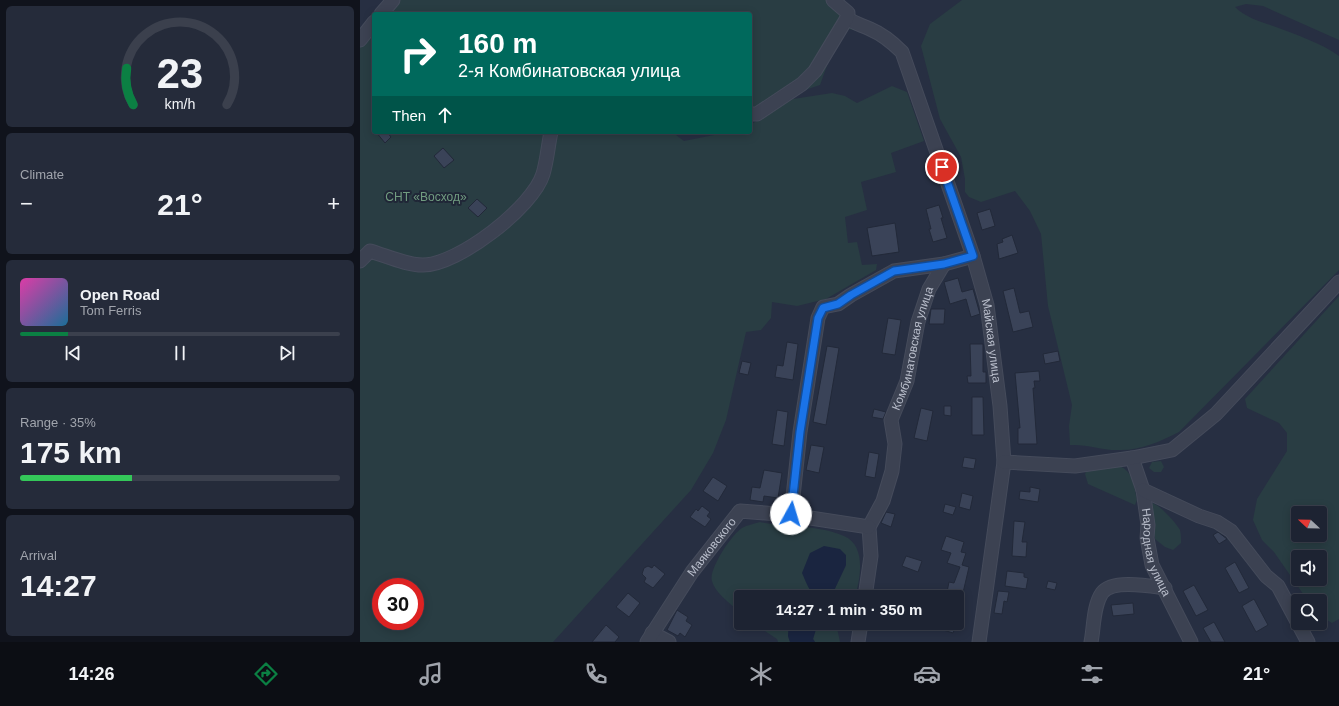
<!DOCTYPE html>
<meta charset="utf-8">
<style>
body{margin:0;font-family:Helvetica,sans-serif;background:#252b3a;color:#f1f3f6;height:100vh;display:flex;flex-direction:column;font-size:15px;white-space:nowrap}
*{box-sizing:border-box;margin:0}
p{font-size:13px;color:#a0a4ac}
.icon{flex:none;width:22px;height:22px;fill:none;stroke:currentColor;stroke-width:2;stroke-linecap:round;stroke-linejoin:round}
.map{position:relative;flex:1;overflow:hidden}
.details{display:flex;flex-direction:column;gap:6px;padding:6px;background:#10131c;width:360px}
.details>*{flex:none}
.guide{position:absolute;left:12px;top:12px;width:380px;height:122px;border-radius:4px;box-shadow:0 2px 10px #0003,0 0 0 1px #3b404d;background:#00695c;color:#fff;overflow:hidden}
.needle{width:26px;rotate:292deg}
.controls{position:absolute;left:931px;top:506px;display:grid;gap:8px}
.controls a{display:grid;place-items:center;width:36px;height:36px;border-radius:4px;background:#1d2332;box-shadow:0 2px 10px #0003,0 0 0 1px #3b404d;font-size:20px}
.speed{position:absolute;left:12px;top:578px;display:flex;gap:8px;font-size:20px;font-weight:700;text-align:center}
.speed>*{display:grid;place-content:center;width:52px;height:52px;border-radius:50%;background:#1d2332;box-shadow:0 2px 10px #0003,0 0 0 1px #3b404d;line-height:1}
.speed .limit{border:6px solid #d22;background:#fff;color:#111}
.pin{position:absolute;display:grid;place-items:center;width:34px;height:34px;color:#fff;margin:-17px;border:2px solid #fff;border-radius:50%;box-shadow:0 1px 4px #0007}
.me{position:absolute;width:44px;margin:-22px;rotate:6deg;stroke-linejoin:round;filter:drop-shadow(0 0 3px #0008)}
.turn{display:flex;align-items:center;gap:14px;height:84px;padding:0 20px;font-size:18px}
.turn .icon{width:52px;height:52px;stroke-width:2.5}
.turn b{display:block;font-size:28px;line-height:34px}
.then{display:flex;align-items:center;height:38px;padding:0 20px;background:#0003;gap:8px;font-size:15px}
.big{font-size:30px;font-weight:700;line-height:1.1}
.details .card{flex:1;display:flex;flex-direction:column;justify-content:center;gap:6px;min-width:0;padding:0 14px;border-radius:6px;background:#252b3a}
.details .dial{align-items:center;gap:0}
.dial svg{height:104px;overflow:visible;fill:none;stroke:#3b404d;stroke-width:7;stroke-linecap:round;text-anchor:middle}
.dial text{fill:#f1f3f6;stroke:none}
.song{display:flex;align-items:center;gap:12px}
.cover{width:48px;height:48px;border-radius:6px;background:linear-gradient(135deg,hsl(320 70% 55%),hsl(200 70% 35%))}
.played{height:4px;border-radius:2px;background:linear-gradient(90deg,#0b8043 15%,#3b404d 15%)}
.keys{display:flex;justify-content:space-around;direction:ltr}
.heat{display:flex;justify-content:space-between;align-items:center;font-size:22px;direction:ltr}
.charge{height:6px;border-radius:3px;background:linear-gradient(90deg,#34c759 35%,#3b404d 0)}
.trip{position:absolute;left:374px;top:590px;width:230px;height:40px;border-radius:4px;background:#1d2332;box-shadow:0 2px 10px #0003,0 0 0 1px #3b404d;font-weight:700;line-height:40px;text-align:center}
.menu{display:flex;height:64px;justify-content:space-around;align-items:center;background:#0c0e14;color:#a0a4ac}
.menu .icon{width:28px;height:28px}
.menu .active{color:#0b8043}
.menu b{font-size:18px;color:#f1f3f6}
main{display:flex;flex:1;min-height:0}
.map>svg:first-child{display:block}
</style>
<main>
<section class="details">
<div class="card dial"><svg viewBox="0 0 100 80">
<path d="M14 69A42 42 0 1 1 86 69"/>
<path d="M14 69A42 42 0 0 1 9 41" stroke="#0b8043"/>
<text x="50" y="56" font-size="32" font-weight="700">23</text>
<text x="50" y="72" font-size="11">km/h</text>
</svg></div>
<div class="card"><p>Climate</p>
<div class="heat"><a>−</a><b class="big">21°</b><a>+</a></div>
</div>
<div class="card">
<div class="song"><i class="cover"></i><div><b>Open Road</b><p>Tom Ferris</p></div></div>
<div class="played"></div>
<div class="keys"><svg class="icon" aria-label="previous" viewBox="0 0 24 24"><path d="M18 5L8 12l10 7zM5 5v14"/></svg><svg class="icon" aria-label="pause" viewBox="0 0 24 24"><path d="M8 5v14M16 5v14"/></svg><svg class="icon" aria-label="next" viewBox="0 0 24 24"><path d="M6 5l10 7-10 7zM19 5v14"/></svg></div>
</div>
<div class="card"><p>Range · 35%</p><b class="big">175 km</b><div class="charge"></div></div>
<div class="card"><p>Arrival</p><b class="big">14:27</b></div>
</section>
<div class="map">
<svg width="979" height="642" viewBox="0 0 979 642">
<rect width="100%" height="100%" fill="#272f42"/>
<g fill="#293d43" fill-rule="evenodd">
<path d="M33,0H473L502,32L488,29L477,38L460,85L439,92L390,114V14H21Z"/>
<path d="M602,0H979V40L903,6L886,4L875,7C886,18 902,22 916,27C937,35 961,43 979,56V270L819,432C799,442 780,451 757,450C741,450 726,444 710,445L709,426L712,405L688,306L681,234L670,211L655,191L621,202L609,197L605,192V179L601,157L580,119L561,46L570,24Z"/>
<path d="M14,22V132H317L316,135L324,141L369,132H390V125L433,99L472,93L485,96L497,103L532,86L547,92L564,141L531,153L536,172L501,182L507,210L485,217L488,243L497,242L502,265L517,264L516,270L466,299L437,306L412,302L411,318L401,330L386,332L366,420L353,453L331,490L193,642H0V40ZM21,587H55V621H21Z"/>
<path d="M979,296V619L972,623L960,616V601H948L914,552L902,540L893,520L897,499L927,451V433L919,423L887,408L885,399ZM938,513H960V535H938ZM938,557H960V579H938Z"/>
<path d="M801,461L804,467L801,472H794L789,468L792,462Z"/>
<path d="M755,465C773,468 774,485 777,500L775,505L728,484L725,474L726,472Z"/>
<path d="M792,503C799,504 816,523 820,530C821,534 821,539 821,543L813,550L805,547L795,539L789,505Z"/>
<path d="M400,522C425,527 461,525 484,536C507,546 500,579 495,597H471L486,565L454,594L458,597H381V613C372,605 355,593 352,581C348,570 372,534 382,528C387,525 394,524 400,522Z"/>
<path d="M393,623H429L428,636L430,642H418L417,639Z"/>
<path d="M453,623H476L480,642H455L453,639L456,629Z"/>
</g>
<g fill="#1a2540">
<path d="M464,546L480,549L486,555V565L471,597C450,597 450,591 442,573L450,553Z"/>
<path d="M429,623H453L456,629L453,639L455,642H430L428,636Z"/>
</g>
<g fill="#3a4358" stroke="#222939">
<path d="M16,132H27L31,137L25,143Z"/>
<path d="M83,148L94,160L84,168L74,156Z"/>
<path d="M117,199L127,208L118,217L108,208Z"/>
<path d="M579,205L583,218H581L587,238L573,242L569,229H571L566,209Z"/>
<path d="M630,209L635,226L622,230L617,213Z"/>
<path d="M535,223L539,252L512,256L507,228Z"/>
<path d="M652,235L658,253L639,259L637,244L643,242L642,239Z"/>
<path d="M598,278L602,292L613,289L620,314L611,317L606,299L590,304L584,282Z"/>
<path d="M654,288L660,313L669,311L673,327L653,332L643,291Z"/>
<path d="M571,309H585L584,324H569Z"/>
<path d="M528,318L541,320L535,355L522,353Z"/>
<path d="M427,342L438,344L433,380L415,377L417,365L423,366Z"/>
<path d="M610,344H623V372H626V383H608L607,376H611Z"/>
<path d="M467,346L479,348L466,425L453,422Z"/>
<path d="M698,351L700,361L685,364L683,354Z"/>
<path d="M382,361L391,363L388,375L379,373Z"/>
<path d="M679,371L680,381H674L675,388H673L677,444H658V428H660L655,373Z"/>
<path d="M612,397H623L624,435H612Z"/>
<path d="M584,406H591V416L584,415Z"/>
<path d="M561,408L573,411L567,441L554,438Z"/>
<path d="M514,409L526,412L523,419L512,417Z"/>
<path d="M417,410L428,412L424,446L412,444Z"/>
<path d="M451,445L464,447L459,473L446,470Z"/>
<path d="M509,452L519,454L515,478L505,476Z"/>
<path d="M604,457L616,459L614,469L602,467Z"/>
<path d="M404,470L422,473L418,498L404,496L403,502L390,500L392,487L400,488Z"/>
<path d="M353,477L367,486L358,501L343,491Z"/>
<path d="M670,487L680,489L678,502L659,499L660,491L670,492Z"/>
<path d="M602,493L613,496L610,510L599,507Z"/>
<path d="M585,504L596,507L593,515L583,512Z"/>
<path d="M342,506L350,512L347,516L351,519L345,527L330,517L336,509L338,511Z"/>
<path d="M526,512L535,514L531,527L521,523Z"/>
<path d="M654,521L665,522L662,542H667L666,557L652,556Z"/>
<path d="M858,532L867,539L859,544L853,535Z"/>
<path d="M586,536L604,542L601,552L606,553L602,565L609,567L602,597L593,594V597H586L589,582L594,583L600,567L587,563L591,553L581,550Z"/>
<path d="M546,556L562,561L558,572L542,566Z"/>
<path d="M875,562L889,588L879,593L865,568Z"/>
<path d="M294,565L305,574L293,588L284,582L286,578L282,574L284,568L288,566L292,568Z"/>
<path d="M647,571L664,573V577L668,578L666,589L645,586Z"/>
<path d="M688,581L697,583L695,590L686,588Z"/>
<path d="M834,585L848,610L836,616L823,591Z"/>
<path d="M638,591L649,592L647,602L644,601L642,614L634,613Z"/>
<path d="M268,593L280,603L269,617L256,607Z"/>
<path d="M894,599L908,625L896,632L882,606Z"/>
<path d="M773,603L774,614L753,616L751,605Z"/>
<path d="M317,610L328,617L326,621L332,625L325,637L320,633L318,636L307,630Z"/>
<path d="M854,622L865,642H851L843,628Z"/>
<path d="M582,623L596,625L593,633L580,629Z"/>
<path d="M246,625L259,637L255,642H232Z"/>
</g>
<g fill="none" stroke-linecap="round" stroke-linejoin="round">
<g stroke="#454b5b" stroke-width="15">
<g id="minor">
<path d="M21,14L33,0"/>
<path id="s1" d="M487,18C495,24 502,25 510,29C522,34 533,43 542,52L613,256L627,305L640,406L644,462L619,642"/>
<path d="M0,40L14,22"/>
<path d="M390,114H397L442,84L455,71L487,18L488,13L473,0"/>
<path d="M0,261L10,251C27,256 46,265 63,265C98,265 173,207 183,174C187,161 188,146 191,132"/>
<path id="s2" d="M772,458L783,490L788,525L787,538L792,565L831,642"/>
<path d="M644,462L715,466L772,458L812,450L856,414L979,282"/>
<path d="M783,490L839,516L857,522L871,531L906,576L918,586L948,642"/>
<path d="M431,515L440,432L458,318L463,307L478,304L491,295L534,271L584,264L613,256"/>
<path id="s3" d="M505,597L511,556L509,527L523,501L532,471L535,444L531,420L547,381L558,322L569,289L584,264"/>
<path d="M292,633L309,642"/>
<path id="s4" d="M287,642L332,572L380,511L431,515L509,527"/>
<path d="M498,642L501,623"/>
<path d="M731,642C734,628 733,606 742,593C752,579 790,586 805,588"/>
</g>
</g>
<use href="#minor" stroke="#3c4252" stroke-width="13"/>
</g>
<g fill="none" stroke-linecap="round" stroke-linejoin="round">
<g stroke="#114b97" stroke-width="10">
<path id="route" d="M431,514L440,432L458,318L463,308L478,304L491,295L534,271L584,264L613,256L582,167"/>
</g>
<use href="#route" stroke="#1a73e8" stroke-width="7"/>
</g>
<g text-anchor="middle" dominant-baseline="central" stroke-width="4" stroke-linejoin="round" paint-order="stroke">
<g font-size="12" fill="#719c80" stroke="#202737">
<text x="66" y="197">СНТ «Восход»</text>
</g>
<g font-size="12" fill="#b9becb" stroke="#202737">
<text stroke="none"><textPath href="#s1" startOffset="368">Майская улица</textPath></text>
<text stroke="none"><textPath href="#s3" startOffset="258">Комбинатовская улица</textPath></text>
<text stroke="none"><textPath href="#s4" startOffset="115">Маяковского</textPath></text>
<text stroke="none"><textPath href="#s2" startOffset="98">Народная улица</textPath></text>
</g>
</g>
</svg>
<div class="controls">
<a><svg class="needle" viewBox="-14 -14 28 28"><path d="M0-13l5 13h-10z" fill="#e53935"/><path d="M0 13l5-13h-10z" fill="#a0a4ac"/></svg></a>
<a><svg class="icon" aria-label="sound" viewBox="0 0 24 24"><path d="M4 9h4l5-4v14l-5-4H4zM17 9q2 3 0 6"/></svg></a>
<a><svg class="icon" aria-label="search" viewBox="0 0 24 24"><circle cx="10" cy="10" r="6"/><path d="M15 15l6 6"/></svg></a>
</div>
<div class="speed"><div class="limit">30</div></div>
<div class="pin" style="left:582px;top:167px;background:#d93025"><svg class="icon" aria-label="arrive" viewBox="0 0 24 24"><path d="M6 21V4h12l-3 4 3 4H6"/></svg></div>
<svg class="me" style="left:431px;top:514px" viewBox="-20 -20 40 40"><circle r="19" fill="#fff"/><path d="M0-13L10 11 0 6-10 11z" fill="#1a73e8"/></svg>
<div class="trip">14:27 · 1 min · 350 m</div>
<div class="guide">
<div class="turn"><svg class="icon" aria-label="right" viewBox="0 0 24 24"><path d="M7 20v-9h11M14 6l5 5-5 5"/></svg><div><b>160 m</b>2-я Комбинатовская улица</div></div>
<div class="then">Then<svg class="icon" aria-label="ahead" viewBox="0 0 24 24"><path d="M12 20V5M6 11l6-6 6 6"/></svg></div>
</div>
</div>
</main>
<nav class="menu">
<b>14:26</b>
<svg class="icon active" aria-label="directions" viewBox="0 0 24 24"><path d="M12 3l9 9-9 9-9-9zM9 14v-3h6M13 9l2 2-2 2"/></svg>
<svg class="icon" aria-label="music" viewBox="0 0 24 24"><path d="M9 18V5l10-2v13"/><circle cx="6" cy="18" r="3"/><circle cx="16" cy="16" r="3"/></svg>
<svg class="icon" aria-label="phone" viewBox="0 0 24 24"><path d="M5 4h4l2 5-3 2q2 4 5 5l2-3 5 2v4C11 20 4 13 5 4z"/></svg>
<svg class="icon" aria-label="climate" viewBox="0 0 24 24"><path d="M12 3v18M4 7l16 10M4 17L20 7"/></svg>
<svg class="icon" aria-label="car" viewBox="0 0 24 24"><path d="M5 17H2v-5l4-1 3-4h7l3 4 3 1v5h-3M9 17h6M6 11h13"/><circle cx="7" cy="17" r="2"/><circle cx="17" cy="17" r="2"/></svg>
<svg class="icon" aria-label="filters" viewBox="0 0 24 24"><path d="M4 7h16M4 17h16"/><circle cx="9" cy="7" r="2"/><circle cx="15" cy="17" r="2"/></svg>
<b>21°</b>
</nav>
